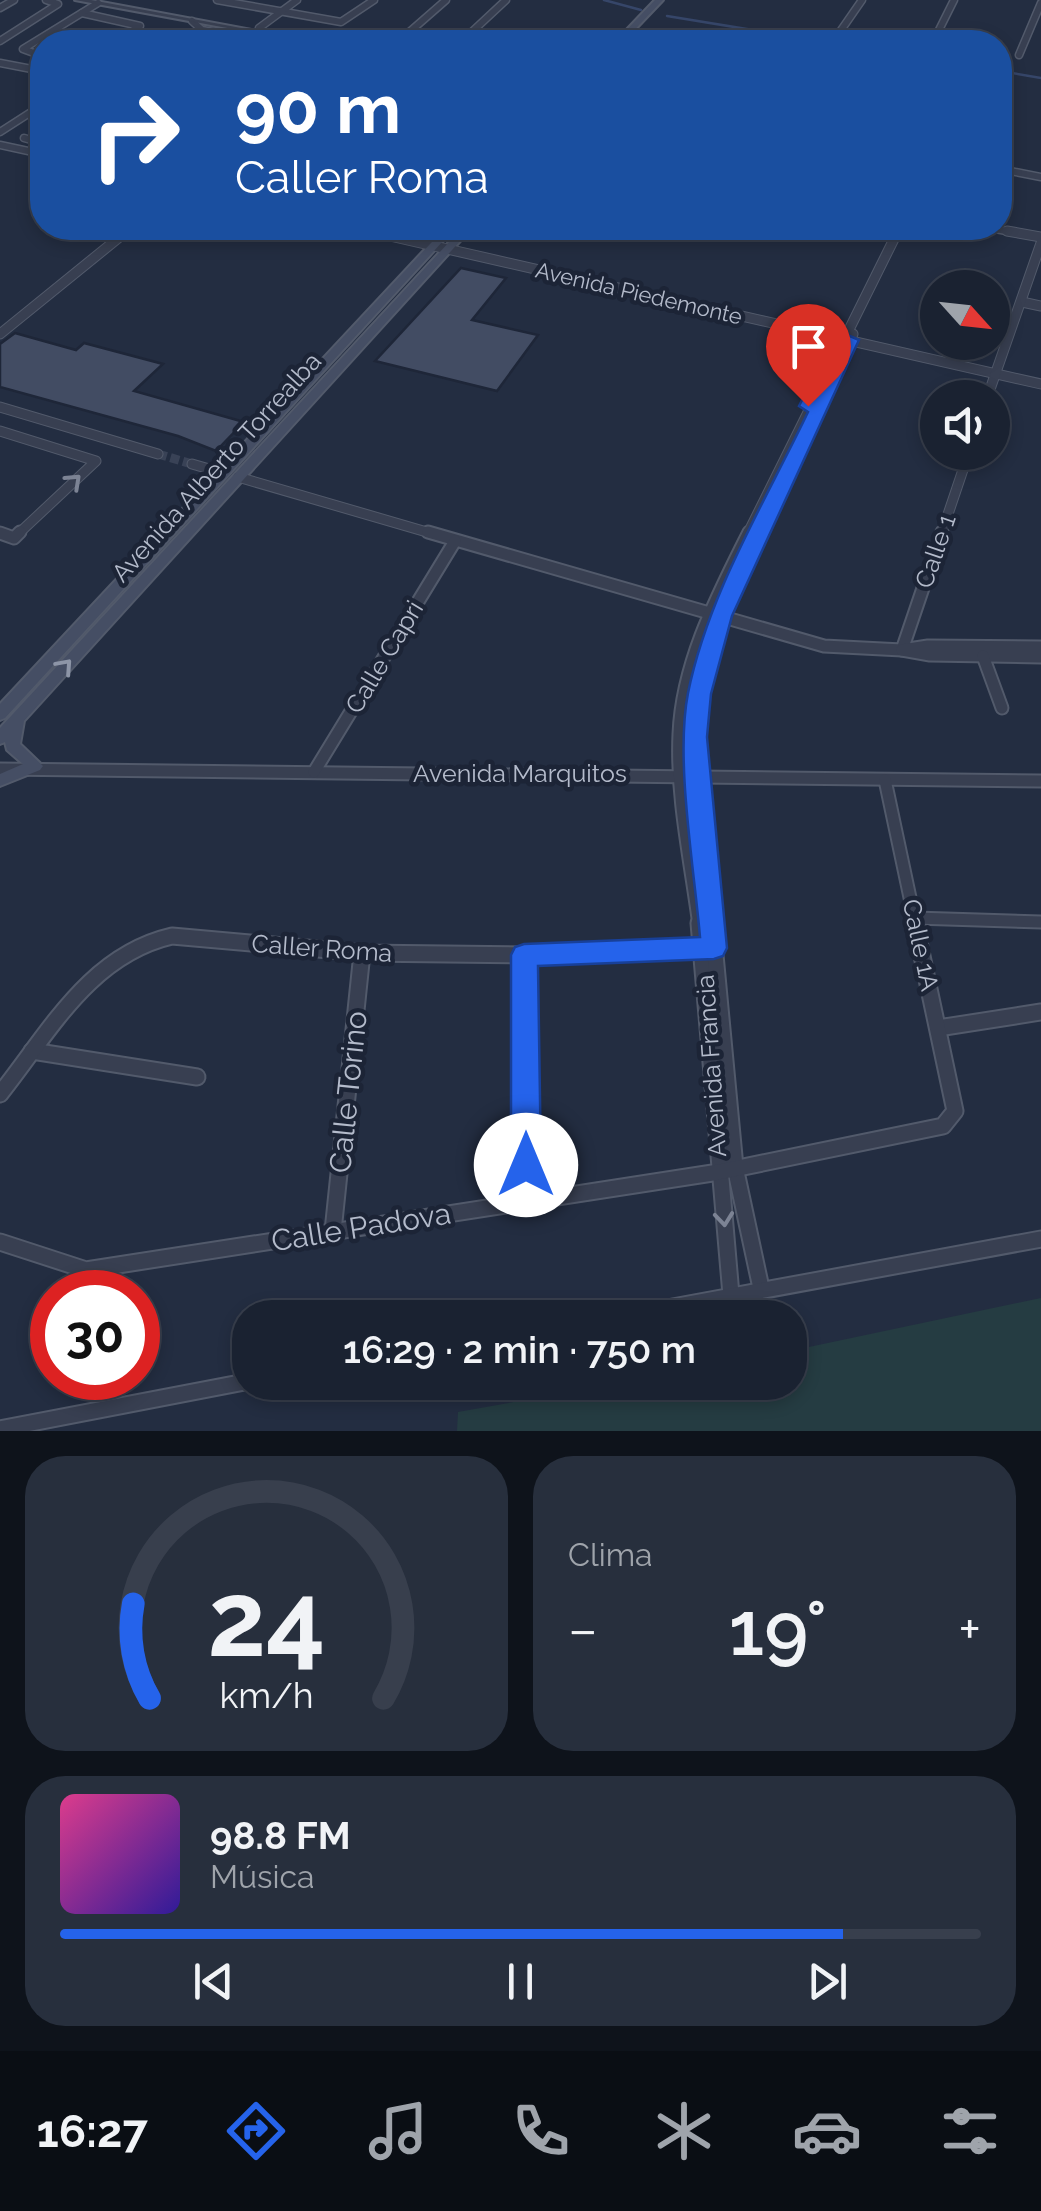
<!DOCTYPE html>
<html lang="es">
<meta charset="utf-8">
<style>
body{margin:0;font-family:Raleway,sans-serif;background:#272f3d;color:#f1f3f6;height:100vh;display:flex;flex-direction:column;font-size:38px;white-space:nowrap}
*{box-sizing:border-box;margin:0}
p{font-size:32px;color:#9fa4ab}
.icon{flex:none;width:55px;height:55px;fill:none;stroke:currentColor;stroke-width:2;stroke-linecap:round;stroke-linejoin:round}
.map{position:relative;height:1431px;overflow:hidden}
.sheet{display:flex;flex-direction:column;gap:25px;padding:25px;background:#0e131b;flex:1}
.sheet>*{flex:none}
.guide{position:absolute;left:30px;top:30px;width:982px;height:210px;border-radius:40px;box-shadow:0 5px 15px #0003,0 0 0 2px #383f4d;background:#1a4fa0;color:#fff;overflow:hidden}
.needle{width:65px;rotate:117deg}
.tools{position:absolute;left:920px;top:270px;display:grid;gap:20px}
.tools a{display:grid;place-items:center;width:90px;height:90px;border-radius:50%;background:#1a2231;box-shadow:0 5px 15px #0003,0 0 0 2px #383f4d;font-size:50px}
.speed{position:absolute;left:30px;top:1270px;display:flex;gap:20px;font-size:50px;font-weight:700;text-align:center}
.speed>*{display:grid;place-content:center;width:130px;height:130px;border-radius:50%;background:#1a2231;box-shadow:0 5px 15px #0003,0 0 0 2px #383f4d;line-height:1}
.speed .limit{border:15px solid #d22;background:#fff;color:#111}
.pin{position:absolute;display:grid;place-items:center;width:85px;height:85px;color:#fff;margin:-102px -42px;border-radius:50% 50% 50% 0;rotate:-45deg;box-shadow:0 0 10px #0007}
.pin .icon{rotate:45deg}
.me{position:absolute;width:110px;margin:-55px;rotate:0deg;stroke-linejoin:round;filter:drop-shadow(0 0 8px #0008)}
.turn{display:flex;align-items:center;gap:35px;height:210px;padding:0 40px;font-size:45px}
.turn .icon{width:130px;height:130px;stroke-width:2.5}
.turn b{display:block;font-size:70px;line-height:85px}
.big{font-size:75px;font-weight:600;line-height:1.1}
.sheet .card{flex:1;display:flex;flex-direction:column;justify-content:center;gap:15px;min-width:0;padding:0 35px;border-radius:40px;background:#272f3d}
.sheet .dial{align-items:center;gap:0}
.dial svg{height:260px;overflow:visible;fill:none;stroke:#383f4d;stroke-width:7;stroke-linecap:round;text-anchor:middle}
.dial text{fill:#f1f3f6;stroke:none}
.song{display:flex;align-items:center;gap:30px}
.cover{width:120px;height:120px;border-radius:15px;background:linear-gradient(135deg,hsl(330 70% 55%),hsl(250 70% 35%))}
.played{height:10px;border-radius:5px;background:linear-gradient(90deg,#2563eb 85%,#383f4d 85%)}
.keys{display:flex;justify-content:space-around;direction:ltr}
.heat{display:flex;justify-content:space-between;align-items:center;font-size:55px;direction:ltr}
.sheet .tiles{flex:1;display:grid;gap:25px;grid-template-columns:1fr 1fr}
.card:last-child{grid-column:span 2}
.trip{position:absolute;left:232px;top:1300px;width:575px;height:100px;border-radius:40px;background:#1a2231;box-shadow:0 5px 15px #0003,0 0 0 2px #383f4d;font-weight:600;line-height:100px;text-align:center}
.dock{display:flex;height:160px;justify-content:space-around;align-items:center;background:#0a0e14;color:#9fa4ab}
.dock .icon{width:70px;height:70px}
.dock .selected{color:#2563eb}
.dock b{font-size:45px;color:#f1f3f6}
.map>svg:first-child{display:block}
</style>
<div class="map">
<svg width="1041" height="1431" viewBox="0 0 1041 1431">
<rect width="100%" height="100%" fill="#232d41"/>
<path fill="#253c42" d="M1041,1298V1431H457L458,1412L619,1383L790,1382V1351Z"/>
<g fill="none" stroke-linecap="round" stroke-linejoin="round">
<g stroke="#364669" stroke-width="2.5">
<path d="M604,0L641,10"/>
<path d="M667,16L826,42"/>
<path d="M1000,71L1041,78"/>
</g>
</g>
<g fill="#424c63" stroke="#1e2638" stroke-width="2.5">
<path d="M461,268L506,278L472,320L538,335L497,391L375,361Z"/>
<path d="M15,333L76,350L84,343L163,364L134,391L244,422L216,451L178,436L0,387V344Z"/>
</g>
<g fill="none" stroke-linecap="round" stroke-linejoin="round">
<path stroke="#394256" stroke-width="9" stroke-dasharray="9 4" stroke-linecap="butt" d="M158,454L192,464"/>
<g stroke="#525a6b" stroke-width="9">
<g id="minor-far3">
<path d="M217,0L341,22L374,0"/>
<path d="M0,8L14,0"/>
<path d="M82,13L140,26L113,42"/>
<path d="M192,21L202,30L265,42"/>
<path d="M259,28L297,0"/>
<path d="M837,36L862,0"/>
<path d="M402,39L422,42"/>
<path d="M0,41L58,4L46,0"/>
<path d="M398,42L446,0"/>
<path d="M461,42L506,0"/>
<path d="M933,42L954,0"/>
<path d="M1019,55L1041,3"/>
<path d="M42,56L23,49L98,3"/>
<path d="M0,63L42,71"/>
<path d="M1000,108L1009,88"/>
<path d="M0,132L42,105"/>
<path d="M24,138L42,143"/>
<path d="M0,145L42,154"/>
<path d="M1000,169L1041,177"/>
<path d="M354,228L379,234"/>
<path d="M990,228L1022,234"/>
<path d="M124,234L131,228"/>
<path d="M897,234L900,228"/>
</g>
</g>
<g stroke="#525a6b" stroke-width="11">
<g id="minor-far2">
<path d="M368,231L1041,384"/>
<path d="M1007,231L1041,237"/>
<path d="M1022,302L1041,306"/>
<path d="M0,334L127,231"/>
<path d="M987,398L1041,243"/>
<path d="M0,407L158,454"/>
<path d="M0,431L96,461L17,535"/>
<path d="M192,464L223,473"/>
<path d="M238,477L437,535"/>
<path d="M0,533L5,535"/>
<path d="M747,535L898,231"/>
<path d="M754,535L853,334"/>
<path d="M941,535L969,452"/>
</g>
</g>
<g stroke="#525a6b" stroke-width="15">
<g id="minor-far1">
<path d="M428,532L824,646L902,650L942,532"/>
<path d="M0,533L14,538L20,532"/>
<path d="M1041,647L928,646L902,650L930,655L1041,657"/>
<path d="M983,656L1002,708"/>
<path d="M0,769L1041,781"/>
<path d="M314,772L455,541"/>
<path d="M885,780L916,926"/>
<path d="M915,918L1041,922"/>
<path d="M699,926C691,863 676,798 679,734C682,662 717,596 749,532"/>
<path d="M713,926L695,737L717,632L755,532"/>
</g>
</g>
<g stroke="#525a6b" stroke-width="19">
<g id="minor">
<path d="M699,923L731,1295"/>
<path d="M712,923L735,1167L761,1288"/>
<path d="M525,955L527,1200"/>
<path d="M938,1028L1041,1012"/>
<path d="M32,1051L197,1077"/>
<path d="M0,1094C50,1031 90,955 172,936L362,953L525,955L705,948"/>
<path d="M333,1231L362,953"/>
<path d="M0,1242L86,1270L719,1172L943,1126L955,1111L915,923"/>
<path d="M613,1318L1041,1239"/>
<path d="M0,1429L250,1381"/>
</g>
</g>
<g stroke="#525a6b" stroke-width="4">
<g id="tertiary">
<path d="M75,0H91L317,42H303Z"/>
<path d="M307,34L340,40L344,42H330L304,38V34Z"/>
</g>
</g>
<g stroke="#525a6b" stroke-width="4">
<g id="secondary">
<path d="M655,0H663L623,42H615Z"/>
<path d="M445,228H455L5,718L0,720V704Z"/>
<path d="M462,228H472L24,721L20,744L43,766L40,770L0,786V774L23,764L7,750L5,742L0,744V728Z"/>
</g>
</g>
<use href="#minor-far3" stroke="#383f51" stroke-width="6"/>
<use href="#minor-far2" stroke="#383f51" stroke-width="9"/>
<use href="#minor-far1" stroke="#383f51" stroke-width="11"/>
<use href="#minor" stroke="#383f51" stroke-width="15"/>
<use href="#tertiary" fill="#383f51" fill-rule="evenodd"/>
<use href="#secondary" fill="#454e64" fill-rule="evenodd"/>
</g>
<defs><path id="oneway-chevron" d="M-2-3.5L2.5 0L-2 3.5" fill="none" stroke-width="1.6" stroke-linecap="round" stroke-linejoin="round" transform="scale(2.5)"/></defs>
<g stroke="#7c8394">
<use href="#oneway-chevron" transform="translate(74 481) rotate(-43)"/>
<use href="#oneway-chevron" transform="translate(724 1219) rotate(84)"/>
</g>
<use stroke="#8d95a7" href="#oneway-chevron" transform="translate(65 666) rotate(-48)"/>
<path fill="#2563eb" stroke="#184099" stroke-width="2.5" d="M843,333L859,340L732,616L711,694L707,737L727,948L723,956L714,959L538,966L541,1165L537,1175L526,1180L516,1175L511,1165V955L515,947L524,944L700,937C694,867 675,759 688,693C708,594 765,502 808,412L799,406L834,338Z"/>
<g text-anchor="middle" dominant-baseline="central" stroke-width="9" stroke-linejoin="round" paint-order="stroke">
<g font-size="22" fill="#b4bbcb" stroke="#1c2436">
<text transform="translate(639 293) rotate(13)">Avenida Piedemonte</text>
</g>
<g font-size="25" fill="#b4bbcb" stroke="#1c2436">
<text transform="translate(216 467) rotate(-48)">Avenida Alberto Torrealba</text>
<text transform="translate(935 551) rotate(-71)">Calle 1</text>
<text transform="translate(384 657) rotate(-59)">Calle Capri</text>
<text x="520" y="773">Avenida Marquitos</text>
<text transform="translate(921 945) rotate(78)">Calle 1A</text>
<text transform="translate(322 948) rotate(4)">Caller Roma</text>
<text transform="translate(711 1066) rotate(-94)">Avenida Francia</text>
</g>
<g font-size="30" fill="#b4bbcb" stroke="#1c2436">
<text transform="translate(348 1092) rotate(-84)">Calle Torino</text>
<text transform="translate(361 1227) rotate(-9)">Calle Padova</text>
</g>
</g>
</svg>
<div class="tools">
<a><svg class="needle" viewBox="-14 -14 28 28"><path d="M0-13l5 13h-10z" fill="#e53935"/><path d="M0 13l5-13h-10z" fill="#9fa4ab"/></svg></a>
<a><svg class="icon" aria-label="sound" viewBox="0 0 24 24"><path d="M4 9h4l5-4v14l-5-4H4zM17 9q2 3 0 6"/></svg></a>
</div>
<div class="speed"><div class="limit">30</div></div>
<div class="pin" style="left:808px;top:406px;background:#d93025"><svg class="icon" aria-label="arrive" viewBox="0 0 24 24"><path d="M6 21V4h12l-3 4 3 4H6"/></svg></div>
<svg class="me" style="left:526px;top:1165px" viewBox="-20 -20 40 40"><circle r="19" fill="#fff"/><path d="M0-13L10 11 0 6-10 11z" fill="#2563eb"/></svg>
<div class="trip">16:29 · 2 min · 750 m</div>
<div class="guide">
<div class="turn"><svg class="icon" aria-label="right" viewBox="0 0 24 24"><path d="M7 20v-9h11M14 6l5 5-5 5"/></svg><div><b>90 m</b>Caller Roma</div></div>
</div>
</div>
<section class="sheet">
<div class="tiles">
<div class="card dial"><svg viewBox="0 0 100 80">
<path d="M14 69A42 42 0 1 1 86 69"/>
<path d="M14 69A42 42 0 0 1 9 40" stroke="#2563eb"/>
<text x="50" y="56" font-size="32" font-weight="700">24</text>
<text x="50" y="72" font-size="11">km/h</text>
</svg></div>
<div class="card"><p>Clima</p>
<div class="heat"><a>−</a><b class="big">19°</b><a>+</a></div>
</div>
<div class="card">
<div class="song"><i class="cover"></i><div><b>98.8 FM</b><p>Música</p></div></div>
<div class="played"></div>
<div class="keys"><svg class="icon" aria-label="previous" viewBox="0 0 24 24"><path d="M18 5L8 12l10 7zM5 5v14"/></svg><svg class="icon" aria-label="pause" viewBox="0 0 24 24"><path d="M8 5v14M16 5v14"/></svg><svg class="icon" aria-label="next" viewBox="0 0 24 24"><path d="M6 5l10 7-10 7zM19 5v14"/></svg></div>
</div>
</div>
</section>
<nav class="dock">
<b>16:27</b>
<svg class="icon selected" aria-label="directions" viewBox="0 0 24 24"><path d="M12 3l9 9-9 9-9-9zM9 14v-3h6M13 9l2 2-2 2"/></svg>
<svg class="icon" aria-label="music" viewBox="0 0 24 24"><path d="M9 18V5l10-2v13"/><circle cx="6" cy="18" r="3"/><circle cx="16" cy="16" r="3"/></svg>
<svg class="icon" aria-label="phone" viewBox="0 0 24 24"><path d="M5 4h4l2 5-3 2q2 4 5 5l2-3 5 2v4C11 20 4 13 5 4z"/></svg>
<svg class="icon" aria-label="climate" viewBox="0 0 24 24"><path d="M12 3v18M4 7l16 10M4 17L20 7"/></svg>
<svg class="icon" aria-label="car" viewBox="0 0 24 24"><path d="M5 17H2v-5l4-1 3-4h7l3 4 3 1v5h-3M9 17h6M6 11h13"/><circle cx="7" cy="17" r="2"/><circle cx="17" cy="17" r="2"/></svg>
<svg class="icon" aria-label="filters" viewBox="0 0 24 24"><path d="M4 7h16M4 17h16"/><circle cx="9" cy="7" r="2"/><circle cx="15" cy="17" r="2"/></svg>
</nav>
